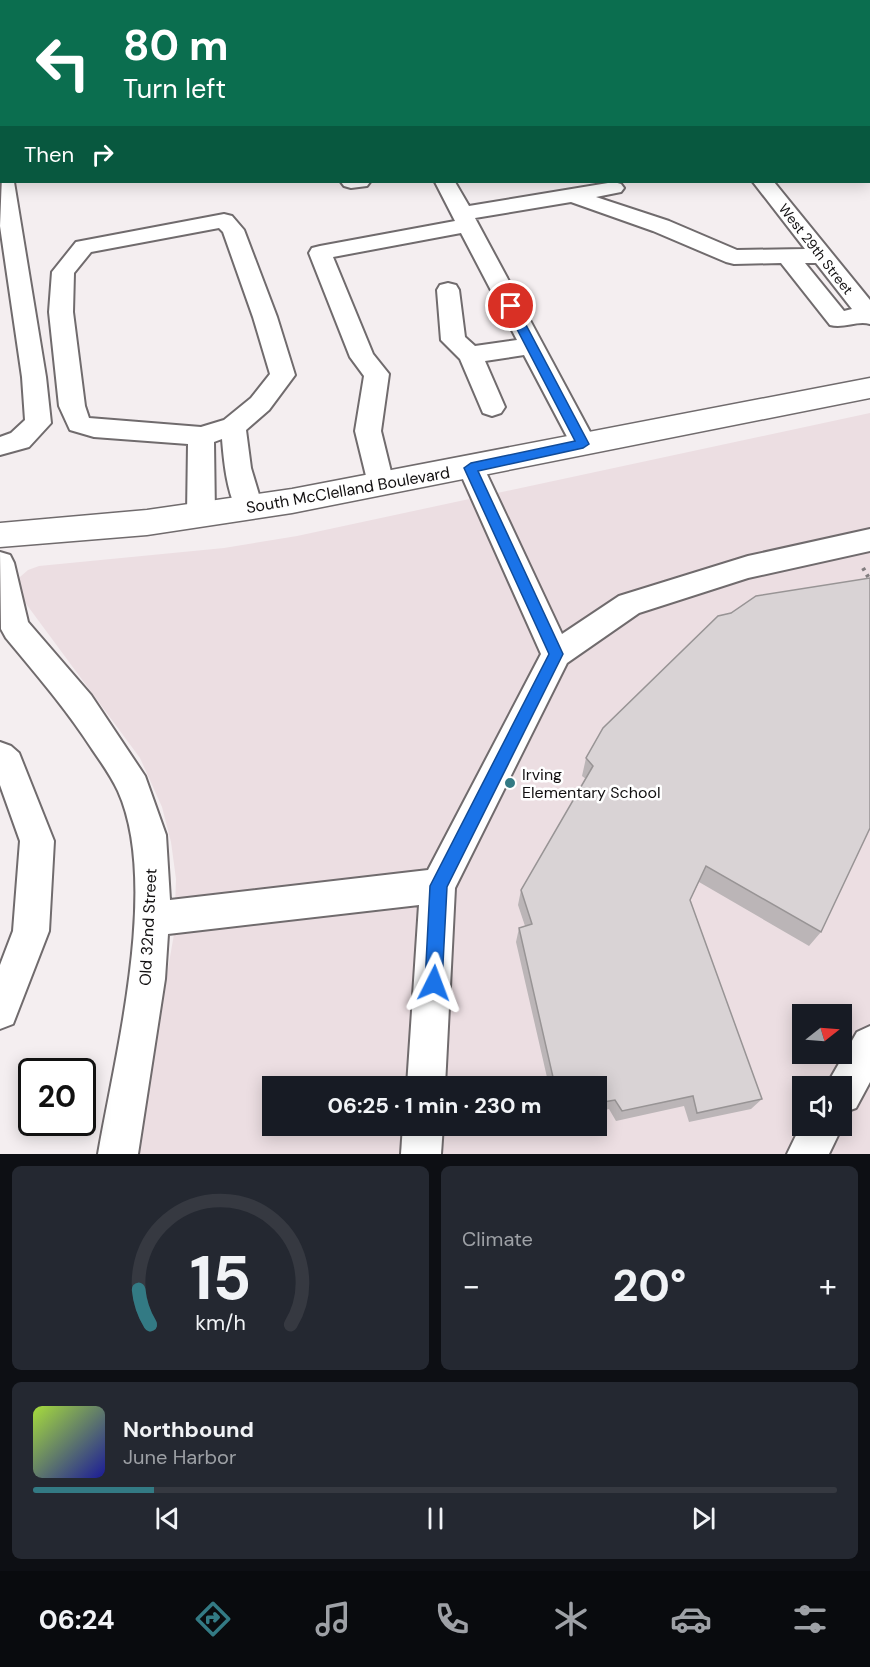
<!DOCTYPE html>
<meta charset="utf-8">
<style>
body{margin:0;font-family:"DM Sans",sans-serif;background:#242831;color:#f1f3f6;height:100vh;display:flex;flex-direction:column;font-size:22px;white-space:nowrap}
*{box-sizing:border-box;margin:0}
p{font-size:20px;color:#9ea1a6}
.icon{flex:none;width:33px;height:33px;fill:none;stroke:currentColor;stroke-width:2;stroke-linecap:round;stroke-linejoin:round}
.map{position:relative;height:1154px;overflow:hidden}
.sheet{display:flex;flex-direction:column;gap:12px;padding:12px;background:#0d0f14;flex:1}
.sheet>*{flex:none}
.hud{position:absolute;left:0px;top:0px;width:870px;height:183px;box-shadow:0 3px 15px #0003;background:#0b6e4f;color:#fff;overflow:hidden}
.needle{width:39px;rotate:73deg}
.tools{position:absolute;left:792px;top:1004px;display:grid;gap:12px}
.tools a{display:grid;place-items:center;width:60px;height:60px;border-radius:0px;background:#171b24;box-shadow:0 3px 15px #0003;font-size:30px}
.speed{position:absolute;left:18px;top:1058px;display:flex;gap:12px;font-size:30px;font-weight:700;text-align:center}
.speed>*{display:grid;place-content:center;width:78px;height:78px;border-radius:50%;background:#171b24;box-shadow:0 3px 15px #0003;line-height:1}
.speed .limit{border:3px solid #111;border-radius:9px;background:#fff;color:#111}
.pin{position:absolute;display:grid;place-items:center;width:51px;height:51px;color:#fff;margin:-26px;border:3px solid #fff;border-radius:50%;box-shadow:0 2px 6px #0007}
.me{position:absolute;width:66px;margin:-33px;rotate:3deg;stroke-linejoin:round;filter:drop-shadow(0 0 4px #0008)}
.turn{display:flex;align-items:center;gap:21px;height:126px;padding:0 24px;font-size:27px}
.turn .icon{width:78px;height:78px;stroke-width:2.5}
.turn b{display:block;font-size:42px;line-height:51px}
.then{display:flex;align-items:center;height:57px;padding:0 24px;background:#0003;gap:12px;font-size:22px}
.big{font-size:45px;font-weight:700;line-height:1.1}
.sheet .tile{flex:1;display:flex;flex-direction:column;justify-content:center;gap:9px;min-width:0;padding:0 21px;border-radius:9px;background:#242831}
.sheet .dial{align-items:center;gap:0}
.dial svg{height:156px;overflow:visible;fill:none;stroke:#363941;stroke-width:7;stroke-linecap:round;text-anchor:middle}
.dial text{fill:#f1f3f6;stroke:none}
.song{display:flex;align-items:center;gap:18px}
.cover{width:72px;height:72px;border-radius:9px;background:linear-gradient(135deg,hsl(80 70% 55%),hsl(240 70% 35%))}
.played{height:6px;border-radius:3px;background:linear-gradient(90deg,#337a84 15%,#363941 15%)}
.keys{display:flex;justify-content:space-around;direction:ltr}
.heat{display:flex;justify-content:space-between;align-items:center;font-size:33px;direction:ltr}
.sheet .tiles{flex:1;display:grid;gap:12px;grid-template-columns:1fr 1fr}
.tile:last-child{grid-column:span 2}
.trip{position:absolute;left:262px;top:1076px;width:345px;height:60px;border-radius:0px;background:#171b24;box-shadow:0 3px 15px #0003;font-weight:700;line-height:60px;text-align:center}
.dock{display:flex;height:96px;justify-content:space-around;align-items:center;background:#090b0e;color:#9ea1a6}
.dock .icon{width:42px;height:42px}
.dock .current{color:#337a84}
.dock b{font-size:27px;color:#f1f3f6}
.map>svg:first-child{display:block}
</style>
<div class="map">
<svg width="870" height="1154" viewBox="0 0 870 1154">
<rect width="100%" height="100%" fill="#f4eef0"/>
<path fill="#ecdee2" fill-rule="evenodd" d="M870,413V1154H136L174,934L176,879L171,842L162,807L140,758L21,597L17,585L20,577L28,570L39,566L224,548L297,536ZM802,1014H842V1053H802ZM273,1086H597V1125H273ZM802,1086H842V1125H802Z"/>
<g fill="none" stroke-linecap="round" stroke-linejoin="round">
<g stroke="#706b6d" stroke-width="4">
<g id="minor">
<path d="M296,0H314V2H297Z"/>
<path d="M343,0H361V2H344Z"/>
<path d="M575,0H593V2H576Z"/>
<path d="M610,0H628V2H611Z"/>
<rect x="0" y="48" width="2" height="10"/>
<rect x="0" y="132" width="2" height="12"/>
<path d="M2,176V182H14L46,377L51,423L29,447L0,455V437L11,433L25,420L22,377L0,226Z"/>
<path d="M341,182H370L367,186L351,188L344,186Z"/>
<path d="M435,182H455L469,206L614,182L621,184L624,188L621,192L596,197L669,221L737,250L805,249L753,182H774L870,300V324C857,320 844,329 830,325L781,263L734,264L726,262L653,231L571,202L475,218L596,443L592,450L583,452L574,450L524,355L485,361L505,407L501,413L492,416L483,413L460,359L441,340L437,290L440,285L448,283L456,285L459,290L465,337L475,346L517,340L461,233L333,257L373,354L389,374L381,431L394,484L390,491L381,494L372,491L368,484L355,431L364,376L350,357L309,253L312,248L320,246L455,221ZM805,263H816L852,309L844,311Z"/>
<path d="M224,214L232,216L244,230L277,317L295,375L269,410L246,430L251,468L263,508L259,515L249,518L239,515C227,493 224,464 222,439L214,442L215,515L211,522L201,525L191,522L187,515L188,444L94,437L70,430L59,406L49,312L52,272L76,242ZM219,228L223,232L253,317L270,374L251,398L224,420L201,427L89,418L85,406L73,312L74,273L91,252Z"/>
<path d="M471,458L480,461L484,468L562,634L619,596L748,556L870,529V551L748,578L639,613L567,663L455,888L445,1086H407L419,905L168,934L165,979L138,1154H98C115,1055 160,884 118,791C111,776 101,762 92,749C66,709 36,674 6,638L1,629L0,552L10,555L14,563L28,622L91,695L145,776L166,835L170,900L428,870L541,654L458,468L462,461Z"/>
<path d="M0,742L11,746L19,753L54,841L49,931L13,1024L0,1029V965L13,931L20,841L0,785Z"/>
<path d="M870,1026V1082L856,1108L842,1113V1086H826L857,1032Z"/>
<path d="M842,1122L843,1125L829,1154H787L802,1123V1125H842Z"/>
<path d="M403,1125H443L441,1154H401Z"/>
</g>
</g>
<g stroke="#706b6d" stroke-width="3">
<path id="major" d="M870,378V398L292,513L147,535L0,547V523L147,510L292,489Z"/>
</g>
<path stroke="#817d7f" stroke-width="4" stroke-dasharray="3 4.5" stroke-linecap="butt" d="M863,568L870,580"/>
<use href="#minor" fill="#fff" fill-rule="evenodd"/>
<use href="#major" fill="#fff" fill-rule="evenodd"/>
</g>
<path fill="#bbb5b7" d="M586,758L821,932L809,946L699,882L690,900L762,1099L751,1109L689,1122L684,1106L616,1121L609,1109L597,1112V1086H549L516,942L519,928L525,926L518,905L521,890L586,779L582,776Z"/>
<path fill="#d9d3d5" stroke="#989495" stroke-width="1.5" d="M870,578V828L821,932L706,866L690,900L762,1099L697,1113L693,1096L622,1111L615,1100L597,1103V1086H555L519,928L532,924L521,890L593,766L586,758L603,728L718,616L731,613L756,596Z"/>
<path fill="#1a73e8" stroke="#114b97" stroke-width="1.5" d="M511,302L516,306L589,444L583,448L478,471L563,654L447,887L442,983L440,989L434,992L427,989L425,983L430,886L549,654L464,468L471,463L575,441L505,306Z"/>
<circle fill="#337a84" stroke="#fff" stroke-width="2" cx="510" cy="783" r="6"/>
<g text-anchor="middle" dominant-baseline="central" stroke-width="5" stroke-linejoin="round" paint-order="stroke">
<g font-size="14" fill="#121011" stroke="#fff">
<text transform="translate(816 249) rotate(52)">West 29th Street</text>
</g>
<g font-size="16" fill="#121011" stroke="#fff">
<text transform="translate(348 490) rotate(-10)">South McClelland Boulevard</text>
<text transform="translate(148 927) rotate(-87)">Old 32nd Street</text>
</g>
<g font-size="16" fill="#121011" stroke="#fff" text-anchor="start">
<text x="522" y="774">Irving<tspan x="522" dy="18">Elementary School</tspan></text>
</g>
</g>
</svg>
<div class="tools">
<a><svg class="needle" viewBox="-14 -14 28 28"><path d="M0-13l5 13h-10z" fill="#e53935"/><path d="M0 13l5-13h-10z" fill="#9ea1a6"/></svg></a>
<a><svg class="icon" aria-label="sound" viewBox="0 0 24 24"><path d="M4 9h4l5-4v14l-5-4H4zM17 9q2 3 0 6"/></svg></a>
</div>
<div class="speed"><div class="limit">20</div></div>
<div class="pin" style="left:511px;top:306px;background:#d93025"><svg class="icon" aria-label="arrive" viewBox="0 0 24 24"><path d="M6 21V4h12l-3 4 3 4H6"/></svg></div>
<svg class="me" style="left:434px;top:983px" viewBox="-20 -20 40 40"><path d="M0-17L14 15 0 8-14 15z" fill="#1a73e8" stroke="#fff" stroke-width="4"/></svg>
<div class="trip">06:25 · 1 min · 230 m</div>
<div class="hud">
<div class="turn"><svg class="icon" aria-label="left" viewBox="0 0 24 24"><path d="M17 20v-9H6M10 6l-5 5 5 5"/></svg><div><b>80 m</b>Turn left</div></div>
<div class="then">Then<svg class="icon" aria-label="right" viewBox="0 0 24 24"><path d="M7 20v-9h11M14 6l5 5-5 5"/></svg></div>
</div>
</div>
<section class="sheet">
<div class="tiles">
<div class="tile dial"><svg viewBox="0 0 100 80">
<path d="M14 69A42 42 0 1 1 86 69"/>
<path d="M14 69A42 42 0 0 1 8 51" stroke="#337a84"/>
<text x="50" y="56" font-size="32" font-weight="700">15</text>
<text x="50" y="72" font-size="11">km/h</text>
</svg></div>
<div class="tile"><p>Climate</p>
<div class="heat"><a>−</a><b class="big">20°</b><a>+</a></div>
</div>
<div class="tile">
<div class="song"><i class="cover"></i><div><b>Northbound</b><p>June Harbor</p></div></div>
<div class="played"></div>
<div class="keys"><svg class="icon" aria-label="previous" viewBox="0 0 24 24"><path d="M18 5L8 12l10 7zM5 5v14"/></svg><svg class="icon" aria-label="pause" viewBox="0 0 24 24"><path d="M8 5v14M16 5v14"/></svg><svg class="icon" aria-label="next" viewBox="0 0 24 24"><path d="M6 5l10 7-10 7zM19 5v14"/></svg></div>
</div>
</div>
</section>
<nav class="dock">
<b>06:24</b>
<svg class="icon current" aria-label="directions" viewBox="0 0 24 24"><path d="M12 3l9 9-9 9-9-9zM9 14v-3h6M13 9l2 2-2 2"/></svg>
<svg class="icon" aria-label="music" viewBox="0 0 24 24"><path d="M9 18V5l10-2v13"/><circle cx="6" cy="18" r="3"/><circle cx="16" cy="16" r="3"/></svg>
<svg class="icon" aria-label="phone" viewBox="0 0 24 24"><path d="M5 4h4l2 5-3 2q2 4 5 5l2-3 5 2v4C11 20 4 13 5 4z"/></svg>
<svg class="icon" aria-label="climate" viewBox="0 0 24 24"><path d="M12 3v18M4 7l16 10M4 17L20 7"/></svg>
<svg class="icon" aria-label="car" viewBox="0 0 24 24"><path d="M5 17H2v-5l4-1 3-4h7l3 4 3 1v5h-3M9 17h6M6 11h13"/><circle cx="7" cy="17" r="2"/><circle cx="17" cy="17" r="2"/></svg>
<svg class="icon" aria-label="filters" viewBox="0 0 24 24"><path d="M4 7h16M4 17h16"/><circle cx="9" cy="7" r="2"/><circle cx="15" cy="17" r="2"/></svg>
</nav>
